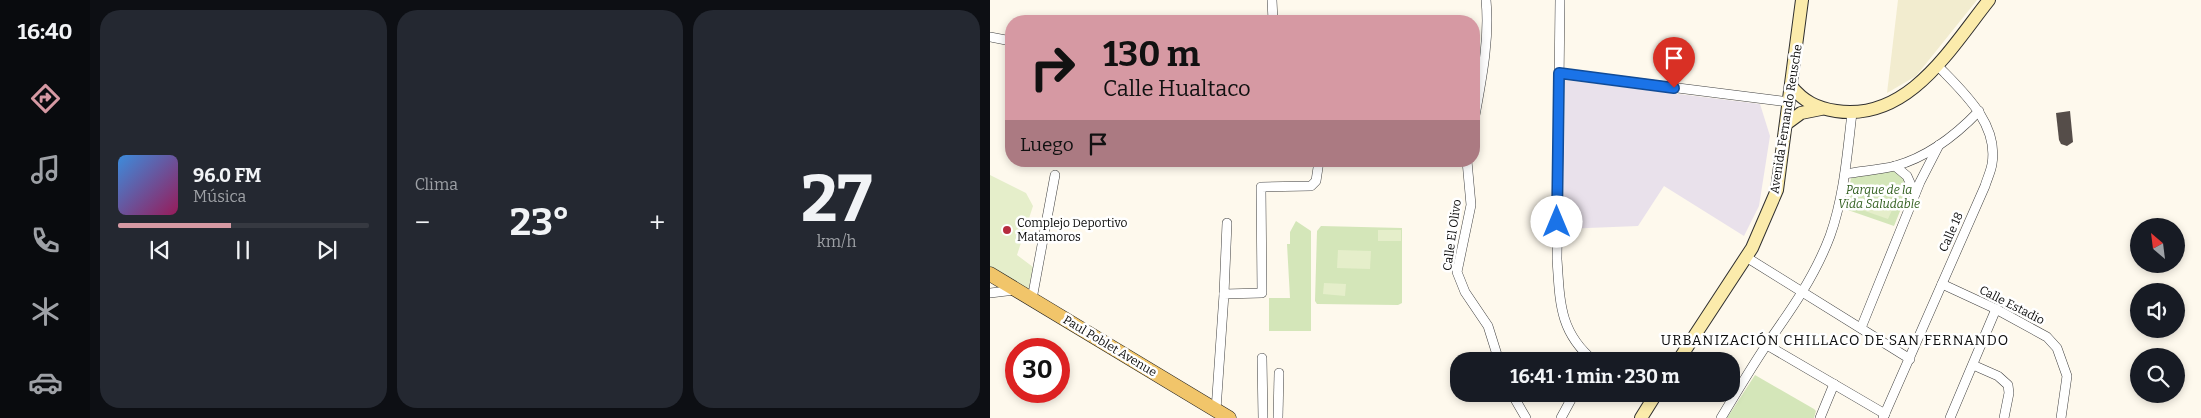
<!DOCTYPE html>
<html lang="es">
<meta charset="utf-8">
<style>
body{margin:0;font-family:Bitter,serif;background:#242831;color:#f1f3f6;height:100vh;display:flex;flex-direction:column;font-size:19px;white-space:nowrap}
*{box-sizing:border-box;margin:0}
p{font-size:16px;color:#9ea1a6}
.icon{flex:none;width:28px;height:28px;fill:none;stroke:currentColor;stroke-width:2;stroke-linecap:round;stroke-linejoin:round}
.map{position:relative;flex:1;overflow:hidden}
.sheet{display:flex;flex-direction:column;gap:10px;padding:10px;background:#0d0f14;width:900px}
.sheet>*{flex:none}
.top-card{position:absolute;left:15px;top:15px;width:475px;height:152px;border-radius:20px;box-shadow:0 2px 8px #0003;background:#d699a3;color:#111;overflow:hidden}
.needle{width:32px;rotate:332deg}
.tools{position:absolute;left:1140px;top:218px;display:grid;gap:10px}
.tools a{display:grid;place-items:center;width:55px;height:55px;border-radius:50%;background:#171b24;box-shadow:0 2px 8px #0003;font-size:25px}
.speed{position:absolute;left:15px;top:338px;display:flex;gap:10px;font-size:25px;font-weight:700;text-align:center}
.speed>*{display:grid;place-content:center;width:65px;height:65px;border-radius:50%;background:#171b24;box-shadow:0 2px 8px #0003;line-height:1}
.speed .limit{border:8px solid #d22;background:#fff;color:#111}
.pin{position:absolute;display:grid;place-items:center;width:42px;height:42px;color:#fff;margin:-51px -21px;border-radius:50% 50% 50% 0;rotate:-45deg;box-shadow:0 0 5px #0007}
.pin .icon{rotate:45deg}
.me{position:absolute;width:55px;margin:-28px;rotate:0deg;stroke-linejoin:round;filter:drop-shadow(0 0 4px #0008)}
.turn{display:flex;align-items:center;gap:18px;height:105px;padding:0 15px;font-size:22px}
.turn .icon{width:65px;height:65px;stroke-width:2.5}
.turn b{display:block;font-size:35px;line-height:42px}
.then{display:flex;align-items:center;height:48px;padding:0 15px;background:#0003;gap:10px;font-size:19px}
.big{font-size:38px;font-weight:700;line-height:1.1}
.sheet .widget{flex:1;display:flex;flex-direction:column;justify-content:center;gap:8px;min-width:0;padding:0 18px;border-radius:20px;background:#242831}
.sheet .dial{align-items:center;gap:0}
.dial b{font-size:65px;line-height:1}
.song{display:flex;align-items:center;gap:15px}
.cover{width:60px;height:60px;border-radius:8px;background:linear-gradient(135deg,hsl(210 70% 55%),hsl(330 70% 35%))}
.played{height:5px;border-radius:2px;background:linear-gradient(90deg,#d699a3 45%,#363941 45%)}
.keys{display:flex;justify-content:space-around;direction:ltr}
.heat{display:flex;justify-content:space-between;align-items:center;font-size:28px;direction:ltr}
.sheet .tiles{flex:1;display:grid;gap:10px;grid-template-columns:repeat(3,1fr)}
.trip{position:absolute;left:460px;top:352px;width:290px;height:50px;border-radius:20px;background:#171b24;box-shadow:0 2px 8px #0003;font-weight:700;line-height:50px;text-align:center}
main{display:flex;flex:1;min-height:0}
.tabs{display:flex;flex-direction:column;width:90px;justify-content:space-around;align-items:center;background:#090b0e;color:#9ea1a6}
.tabs .icon{width:35px;height:35px}
.tabs .active{color:#d699a3}
.tabs b{font-size:22px;color:#f1f3f6}
.map>svg:first-child{display:block}
</style>
<main>
<nav class="tabs">
<b>16:40</b>
<svg class="icon active" aria-label="directions" viewBox="0 0 24 24"><path d="M12 3l9 9-9 9-9-9zM9 14v-3h6M13 9l2 2-2 2"/></svg>
<svg class="icon" aria-label="music" viewBox="0 0 24 24"><path d="M9 18V5l10-2v13"/><circle cx="6" cy="18" r="3"/><circle cx="16" cy="16" r="3"/></svg>
<svg class="icon" aria-label="phone" viewBox="0 0 24 24"><path d="M5 4h4l2 5-3 2q2 4 5 5l2-3 5 2v4C11 20 4 13 5 4z"/></svg>
<svg class="icon" aria-label="climate" viewBox="0 0 24 24"><path d="M12 3v18M4 7l16 10M4 17L20 7"/></svg>
<svg class="icon" aria-label="car" viewBox="0 0 24 24"><path d="M5 17H2v-5l4-1 3-4h7l3 4 3 1v5h-3M9 17h6M6 11h13"/><circle cx="7" cy="17" r="2"/><circle cx="17" cy="17" r="2"/></svg>
</nav>
<section class="sheet">
<div class="tiles">
<div class="widget">
<div class="song"><i class="cover"></i><div><b>96.0 FM</b><p>Música</p></div></div>
<div class="played"></div>
<div class="keys"><svg class="icon" aria-label="previous" viewBox="0 0 24 24"><path d="M18 5L8 12l10 7zM5 5v14"/></svg><svg class="icon" aria-label="pause" viewBox="0 0 24 24"><path d="M8 5v14M16 5v14"/></svg><svg class="icon" aria-label="next" viewBox="0 0 24 24"><path d="M6 5l10 7-10 7zM19 5v14"/></svg></div>
</div>
<div class="widget"><p>Clima</p>
<div class="heat"><a>−</a><b class="big">23°</b><a>+</a></div>
</div>
<div class="widget dial"><b>27</b><p>km/h</p></div>
</div>
</section>
<div class="map">
<svg width="1211" height="418" viewBox="0 0 1211 418">
<rect width="100%" height="100%" fill="#fef9ed"/>
<path fill="#e9e1eb" d="M575,80L770,104L780,136L769,206L754,236L674,186L648,226L573,229Z"/>
<path fill="#f2eccf" d="M908,0H987L926,76L897,93Z"/>
<g fill="#d4e6b9">
<path d="M900,171L910,172L919,189L904,226L855,209L861,178Z"/>
<path d="M306,221L321,231V331H279V298H300L297,244H300V232Z"/>
<path d="M331,226L412,228V303L408,305L327,304L325,301L327,231Z"/>
<path d="M765,375L824,409L826,411L824,418H737Z"/>
</g>
<g fill="#e5eeca">
<path d="M0,175L36,193L43,206L27,255L43,267L38,292L0,269Z"/>
<path d="M875,201L902,210L898,219L872,210Z"/>
<rect x="388" y="230" width="23" height="11"/>
<path d="M348,250L381,251L380,269L347,268Z"/>
<path d="M334,283L356,284L355,296L333,294Z"/>
</g>
<path fill="#554d49" d="M1080,111L1083,142L1077,146L1071,144L1069,140L1066,113Z"/>
<g fill="none" stroke-linecap="round" stroke-linejoin="round">
<g stroke="#404040" stroke-width="10">
<g id="street">
<path d="M282,0L283,21"/>
<path d="M570,0L567,259C570,302 569,332 604,361"/>
<path d="M0,37L21,41"/>
<path d="M569,73L799,102"/>
<path d="M484,121C491,82 500,40 496,0"/>
<path d="M477,161L481,205L467,272L475,292L498,326L509,361"/>
<path d="M905,166L917,176L925,194"/>
<path d="M855,174C871,171 889,170 905,166C938,157 966,135 989,111"/>
<path d="M756,257L920,359"/>
<path d="M952,284L1006,309L1057,337L1067,348L1077,376L1071,418"/>
<path d="M0,293L25,290"/>
<path d="M234,294L237,223"/>
<path d="M42,299L65,175"/>
<path d="M871,328L930,182L949,145"/>
<path d="M777,345L895,414"/>
<path d="M272,358L273,418"/>
<path d="M983,365L1008,376L1018,385L1019,393L1014,418"/>
<path d="M522,394L536,418"/>
<path d="M226,410L234,294L272,293L271,187L321,186L326,181L329,161"/>
<path d="M288,418L289,373"/>
<path d="M571,418L584,394"/>
<path d="M731,418C746,393 761,368 777,344C801,310 825,276 840,236C854,197 857,155 862,113"/>
<path d="M830,418L844,384"/>
<path d="M893,418L995,186C997,179 1001,171 1002,164C1009,123 972,91 947,65"/>
<path d="M960,418L1006,309"/>
</g>
</g>
<g stroke="#2f2f2f" stroke-width="14">
<g id="secondary">
<path d="M801,86C814,102 827,108 846,111C918,122 960,49 999,0"/>
<path d="M796,124L811,113L831,109"/>
<path d="M688,361L762,248L787,190L812,0"/>
<path d="M651,418L666,394"/>
</g>
</g>
<g stroke="#1e1e1e" stroke-width="15">
<path id="primary" d="M0,274L239,418"/>
</g>
<use href="#street" stroke="#fff" stroke-width="9"/>
<use href="#secondary" stroke="#fbebab" stroke-width="12"/>
<use href="#primary" stroke="#f1c56a" stroke-width="14"/>
</g>
<g fill="none" stroke-linecap="round" stroke-linejoin="round">
<g stroke="#114b97" stroke-width="12">
<path id="route" d="M567,222L569,73L684,88"/>
</g>
<use href="#route" stroke="#1a73e8" stroke-width="9"/>
</g>
<circle fill="#b52c3e" stroke="#fff" stroke-width="2" cx="17" cy="230" r="5"/>
<g text-anchor="middle" dominant-baseline="central" stroke-width="5" stroke-linejoin="round" paint-order="stroke">
<g font-size="12" fill="#0d0d0d" stroke="#fff">
<text transform="translate(796 119) rotate(-81)">Avenida Fernando Reusche</text>
<text transform="translate(961 232) rotate(-66)">Calle 18</text>
<text transform="translate(462 235) rotate(-82)">Calle El Olivo</text>
<text transform="translate(1022 305) rotate(27)">Calle Estadio</text>
<text transform="translate(120 346) rotate(31)">Paul Poblet Avenue</text>
</g>
<g font-size="12" font-style="italic" fill="#336021" stroke="#fff">
<text x="889" y="190">Parque de la<tspan x="889" dy="14">Vida Saludable</tspan></text>
</g>
<g font-size="12" fill="#0d0d0d" stroke="#fff" text-anchor="start">
<text x="27" y="223">Complejo Deportivo<tspan x="27" dy="14">Matamoros</tspan></text>
</g>
<g font-size="14" letter-spacing="1" fill="#0d0d0d" stroke="#fff">
<text x="845" y="340">URBANIZACIÓN CHILLACO DE SAN FERNANDO</text>
</g>
</g>
</svg>
<div class="tools">
<a><svg class="needle" viewBox="-14 -14 28 28"><path d="M0-13l5 13h-10z" fill="#e53935"/><path d="M0 13l5-13h-10z" fill="#9ea1a6"/></svg></a>
<a><svg class="icon" aria-label="sound" viewBox="0 0 24 24"><path d="M4 9h4l5-4v14l-5-4H4zM17 9q2 3 0 6"/></svg></a>
<a><svg class="icon" aria-label="search" viewBox="0 0 24 24"><circle cx="10" cy="10" r="6"/><path d="M15 15l6 6"/></svg></a>
</div>
<div class="speed"><div class="limit">30</div></div>
<div class="pin" style="left:684px;top:88px;background:#d93025"><svg class="icon" aria-label="arrive" viewBox="0 0 24 24"><path d="M6 21V4h12l-3 4 3 4H6"/></svg></div>
<svg class="me" style="left:567px;top:222px" viewBox="-20 -20 40 40"><circle r="19" fill="#fff"/><path d="M0-13L10 11 0 6-10 11z" fill="#1a73e8"/></svg>
<div class="trip">16:41 · 1 min · 230 m</div>
<div class="top-card">
<div class="turn"><svg class="icon" aria-label="right" viewBox="0 0 24 24"><path d="M7 20v-9h11M14 6l5 5-5 5"/></svg><div><b>130 m</b>Calle Hualtaco</div></div>
<div class="then">Luego<svg class="icon" aria-label="arrive" viewBox="0 0 24 24"><path d="M6 21V4h12l-3 4 3 4H6"/></svg></div>
</div>
</div>
</main>
